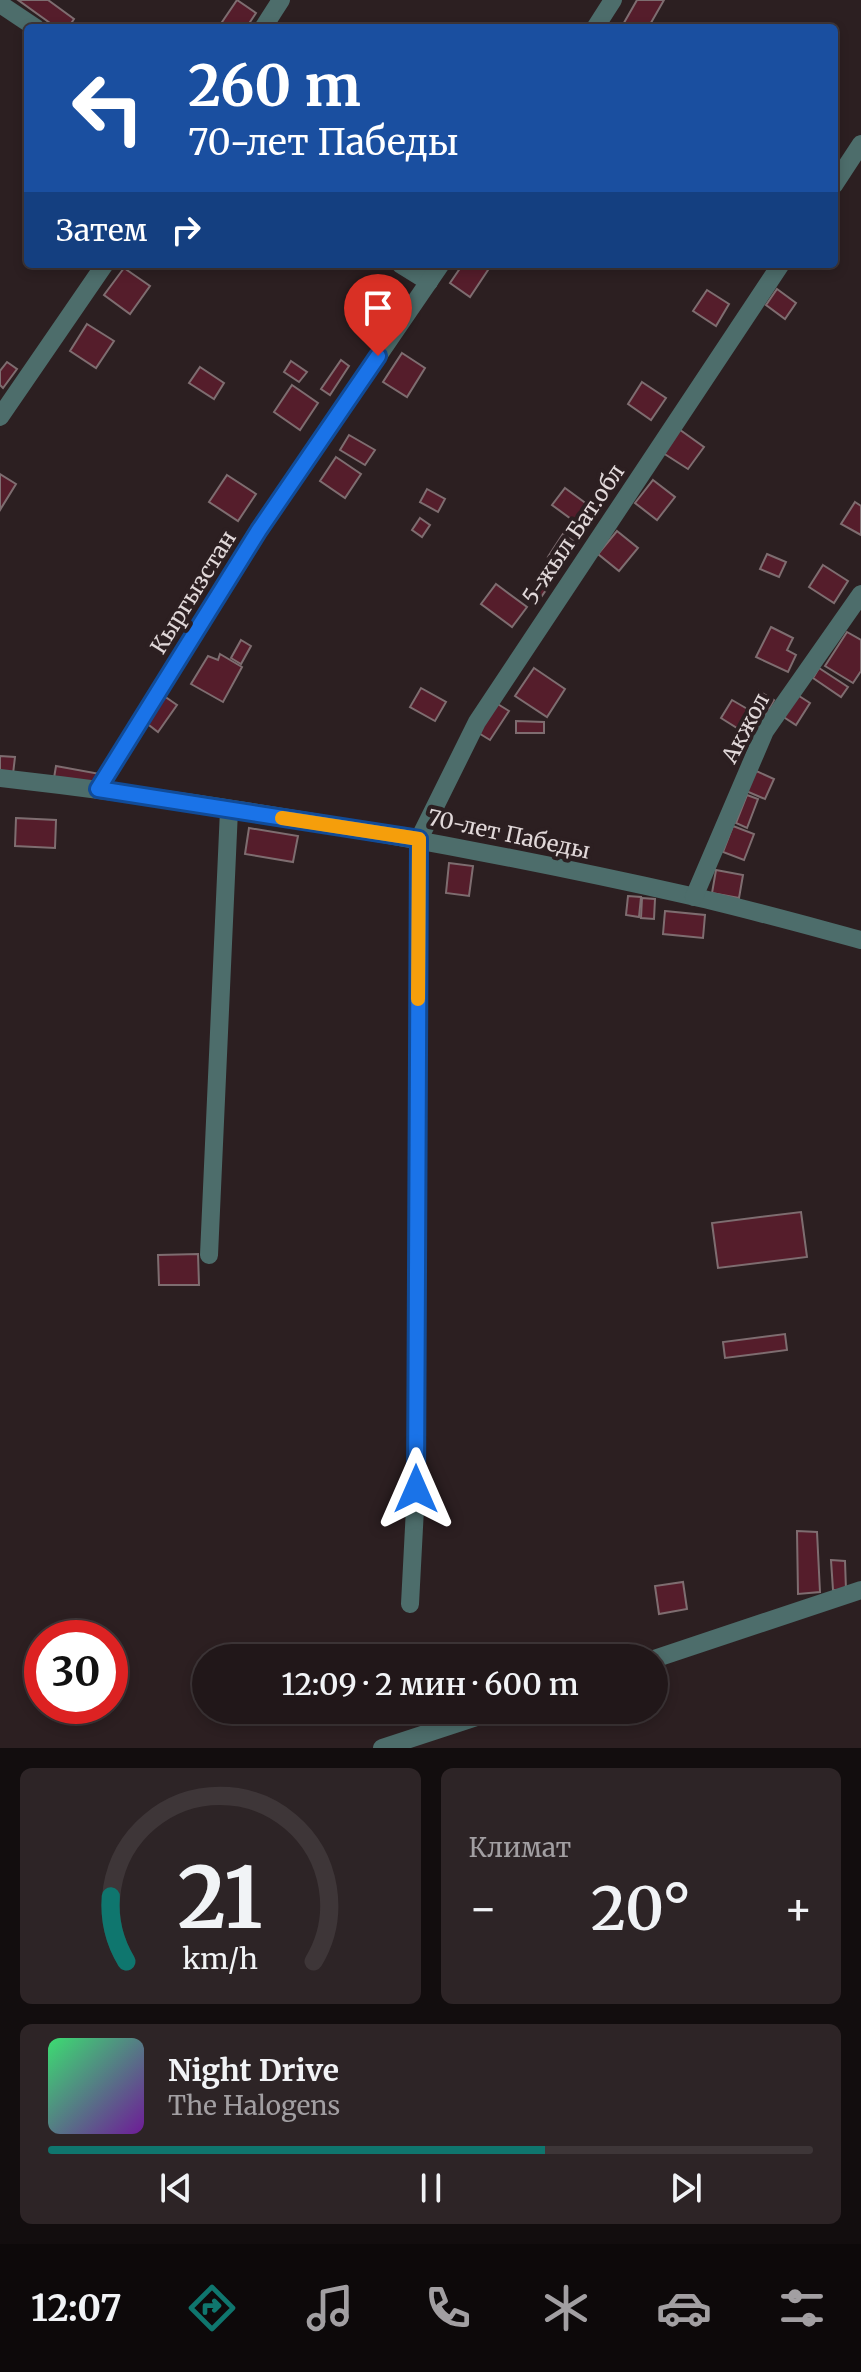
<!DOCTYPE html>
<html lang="ru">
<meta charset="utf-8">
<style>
body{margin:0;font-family:Merriweather,serif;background:#2d2426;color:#f1f3f6;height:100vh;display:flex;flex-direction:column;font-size:30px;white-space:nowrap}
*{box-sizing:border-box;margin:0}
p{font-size:26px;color:#a29fa2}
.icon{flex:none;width:44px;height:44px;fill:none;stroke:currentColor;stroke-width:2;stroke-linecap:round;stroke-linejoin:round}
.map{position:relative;height:1748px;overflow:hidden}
.drawer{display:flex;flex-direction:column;gap:20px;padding:20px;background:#120d0e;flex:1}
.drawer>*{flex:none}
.banner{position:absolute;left:24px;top:24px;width:814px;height:244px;border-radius:8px;box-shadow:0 4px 12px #0003,0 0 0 2px #3e3638;background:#1a4fa0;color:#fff;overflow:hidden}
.speed{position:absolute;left:24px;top:1620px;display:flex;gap:16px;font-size:40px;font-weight:700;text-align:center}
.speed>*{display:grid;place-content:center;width:104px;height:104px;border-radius:50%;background:#211719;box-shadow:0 4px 12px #0003,0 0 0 2px #3e3638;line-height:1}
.speed .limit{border:12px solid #d22;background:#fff;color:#111}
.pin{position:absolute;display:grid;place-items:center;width:68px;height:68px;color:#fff;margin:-82px -34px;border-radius:50% 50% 50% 0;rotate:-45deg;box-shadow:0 0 8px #0007}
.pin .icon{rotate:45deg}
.me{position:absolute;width:88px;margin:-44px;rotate:0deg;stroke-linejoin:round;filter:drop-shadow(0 0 6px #0008)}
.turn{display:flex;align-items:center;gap:28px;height:168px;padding:0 32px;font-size:36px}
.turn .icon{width:104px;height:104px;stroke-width:2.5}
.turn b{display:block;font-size:56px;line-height:68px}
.then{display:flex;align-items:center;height:76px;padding:0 32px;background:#0003;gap:16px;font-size:30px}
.big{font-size:60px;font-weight:600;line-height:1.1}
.drawer .tile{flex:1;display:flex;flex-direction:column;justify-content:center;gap:12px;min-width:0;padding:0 28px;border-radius:12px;background:#2d2426}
.drawer .dial{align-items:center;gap:0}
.dial svg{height:208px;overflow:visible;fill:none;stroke:#3e3638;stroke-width:7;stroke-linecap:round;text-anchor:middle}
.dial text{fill:#f1f3f6;stroke:none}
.song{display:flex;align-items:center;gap:24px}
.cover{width:96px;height:96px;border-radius:12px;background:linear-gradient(135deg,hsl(140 70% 55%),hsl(280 70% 35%))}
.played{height:8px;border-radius:4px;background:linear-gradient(90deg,#0f766e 65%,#3e3638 65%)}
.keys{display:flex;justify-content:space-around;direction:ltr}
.heat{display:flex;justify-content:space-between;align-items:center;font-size:44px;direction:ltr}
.drawer .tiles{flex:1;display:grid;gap:20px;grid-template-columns:1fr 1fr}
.tile:last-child{grid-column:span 2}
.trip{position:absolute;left:192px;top:1644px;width:476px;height:80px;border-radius:40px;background:#211719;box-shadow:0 4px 12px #0003,0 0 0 2px #3e3638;font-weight:600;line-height:80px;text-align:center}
.dock{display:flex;height:128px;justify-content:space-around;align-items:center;background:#0d090a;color:#a29fa2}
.dock .icon{width:56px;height:56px}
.dock .current{color:#0f766e}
.dock b{font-size:36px;color:#f1f3f6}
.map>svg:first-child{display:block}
</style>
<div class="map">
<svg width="861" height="1748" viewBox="0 0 861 1748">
<rect width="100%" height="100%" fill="#2c1f21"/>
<g fill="#551d2b" stroke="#7e6d70" stroke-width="2">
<path d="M18,0H48L74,19L68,28H57Z"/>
<path d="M237,0L256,13L246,28H224L220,25Z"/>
<path d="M637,0H664L648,28H621Z"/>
<path d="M463,264H486L490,267L470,297L450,283Z"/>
<path d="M124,268L150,286L130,314L104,295Z"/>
<path d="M777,289L796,303L785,319L766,305Z"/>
<path d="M707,290L729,304L716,326L693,311Z"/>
<path d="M87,324L114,341L96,368L70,351Z"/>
<path d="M402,353L425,368L407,397L383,382Z"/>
<path d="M341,360L349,366L330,395L321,389Z"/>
<path d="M291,361L307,372L299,382L284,372Z"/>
<path d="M7,362L17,369L3,388L0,385V371Z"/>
<path d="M200,367L224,383L214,399L189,383Z"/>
<path d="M642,382L666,398L651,420L628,404Z"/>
<path d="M292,385L318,403L300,430L274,412Z"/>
<path d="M676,427L704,447L688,469L660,451Z"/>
<path d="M349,435L375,450L365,465L340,450Z"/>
<path d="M336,457L361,474L345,498L320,481Z"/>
<path d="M0,474L16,484L0,510Z"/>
<path d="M227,475L256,494L238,521L209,502Z"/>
<path d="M653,480L675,497L657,520L635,503Z"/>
<path d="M565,488L595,510L582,527L552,505Z"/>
<path d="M427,489L445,499L438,512L420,502Z"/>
<path d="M602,489L609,494L599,508L592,503Z"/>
<path d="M855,502L861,506V535L841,524Z"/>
<path d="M420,518L430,525L422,537L412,530Z"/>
<path d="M617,531L638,548L619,571L598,554Z"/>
<path d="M563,534L578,544L539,600L530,594L553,560L548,557Z"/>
<path d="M767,554L786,562L779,577L760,569Z"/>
<path d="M823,565L848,581L834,603L809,587Z"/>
<path d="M496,584L527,607L512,627L481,604Z"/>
<path d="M771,627L793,638L787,650L796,655L788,672L756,657Z"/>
<path d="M847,632L861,640V671L853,683L825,666Z"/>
<path d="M241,640L251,646L241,664L231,658Z"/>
<path d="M220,654L242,667L223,702L191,684L208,656L218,660Z"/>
<path d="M534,668L565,689L547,717L515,696Z"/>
<path d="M819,668L848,687L841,697L813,678Z"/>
<path d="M421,688L446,702L435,721L410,707Z"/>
<path d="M759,691L774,700L765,716L750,707Z"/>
<path d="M796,694L810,703L796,725L782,716Z"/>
<path d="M164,696L177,705L158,732L145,722Z"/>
<path d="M732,700L756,714L745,733L721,718Z"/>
<path d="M496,703L509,711L490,740L477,732Z"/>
<path d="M516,721L544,722V733H516Z"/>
<path d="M0,756L15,757L13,774L0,773Z"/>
<path d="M56,766L100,774L98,785L54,778Z"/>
<path d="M754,770L774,779L765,799L746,791Z"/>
<path d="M747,795L758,799L747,828L736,823Z"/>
<path d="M16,818L56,820L55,848L15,846Z"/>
<path d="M733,826L754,834L744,860L723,852Z"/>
<path d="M249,828L298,836L293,862L245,854Z"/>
<path d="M449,863L473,866L469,896L446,893Z"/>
<path d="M716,870L743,875L739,898L712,893Z"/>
<path d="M628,896L641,897L639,917L626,915Z"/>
<path d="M642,898L655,899L654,919L641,918Z"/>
<path d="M665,911L705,915L703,938L663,934Z"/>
<path d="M801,1212L807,1257L718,1268L712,1223Z"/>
<path d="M198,1254L199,1285H159L158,1255Z"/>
<path d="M785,1334L787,1350L725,1358L723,1342Z"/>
<path d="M797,1531L817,1532L820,1592L798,1594Z"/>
<path d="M831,1560L845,1561L846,1590H833Z"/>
<path d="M683,1582L687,1609L659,1614L655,1586Z"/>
</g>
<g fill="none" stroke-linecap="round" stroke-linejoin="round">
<g stroke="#4d6d6b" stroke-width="18">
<path d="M0,4L36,28"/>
<path d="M263,28L281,0"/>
<path d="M595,28L613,0"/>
<path d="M834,185L861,144"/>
<path d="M400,264L429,282"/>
<path d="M0,417L105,264"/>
<path d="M0,778C232,804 463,845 691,896C748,909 805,925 861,940"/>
<path d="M98,789L259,530L441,264"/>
<path d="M694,897L765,731L861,594"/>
<path d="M209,1255L229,810"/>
<path d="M410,1604L416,1489L419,839L477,722L781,264"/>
<path d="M654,1659L861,1590"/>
<path d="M382,1748L498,1710"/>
</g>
</g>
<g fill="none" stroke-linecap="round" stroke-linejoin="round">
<g stroke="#114b97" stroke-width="20">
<path id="route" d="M378,356L259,530L98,789L419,839L416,1489"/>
</g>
<use href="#route" stroke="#1a73e8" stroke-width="14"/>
<path stroke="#f59e0b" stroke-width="14" d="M282,818L419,839L418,999"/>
</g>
<g text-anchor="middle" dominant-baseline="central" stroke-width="8" stroke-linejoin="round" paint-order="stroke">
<g font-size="22" fill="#e1d8d9" stroke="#2c1f21">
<text transform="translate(573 534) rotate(-56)">5-жыл Бат.обл</text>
<text transform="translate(193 592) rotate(-58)">Кыргызстан</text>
<text transform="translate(745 728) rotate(-62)">Акжол</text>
<text transform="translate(509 834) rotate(12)">70-лет Пабеды</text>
</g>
</g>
</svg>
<div class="speed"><div class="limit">30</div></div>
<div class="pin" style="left:378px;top:356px;background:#d93025"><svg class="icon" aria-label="arrive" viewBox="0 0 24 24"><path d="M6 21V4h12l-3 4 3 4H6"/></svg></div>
<svg class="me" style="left:416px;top:1489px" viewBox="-20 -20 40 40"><path d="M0-17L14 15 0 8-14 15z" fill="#1a73e8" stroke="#fff" stroke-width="4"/></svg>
<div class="trip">12:09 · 2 мин · 600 m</div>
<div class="banner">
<div class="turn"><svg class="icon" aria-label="left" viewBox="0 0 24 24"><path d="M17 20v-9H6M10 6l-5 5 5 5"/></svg><div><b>260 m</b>70-лет Пабеды</div></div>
<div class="then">Затем<svg class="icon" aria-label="right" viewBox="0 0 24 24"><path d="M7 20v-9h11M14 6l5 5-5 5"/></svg></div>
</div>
</div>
<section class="drawer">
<div class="tiles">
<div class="tile dial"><svg viewBox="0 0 100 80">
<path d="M14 69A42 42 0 1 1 86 69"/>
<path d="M14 69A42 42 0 0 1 8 44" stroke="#0f766e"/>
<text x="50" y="56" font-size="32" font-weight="700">21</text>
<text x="50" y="72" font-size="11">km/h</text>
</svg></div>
<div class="tile"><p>Климат</p>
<div class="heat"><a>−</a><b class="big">20°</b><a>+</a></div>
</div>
<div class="tile">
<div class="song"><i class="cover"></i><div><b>Night Drive</b><p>The Halogens</p></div></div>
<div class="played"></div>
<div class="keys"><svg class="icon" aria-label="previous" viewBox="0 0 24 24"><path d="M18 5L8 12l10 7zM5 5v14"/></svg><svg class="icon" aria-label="pause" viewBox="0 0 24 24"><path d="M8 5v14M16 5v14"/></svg><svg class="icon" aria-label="next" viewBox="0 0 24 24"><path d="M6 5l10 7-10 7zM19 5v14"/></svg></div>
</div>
</div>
</section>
<nav class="dock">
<b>12:07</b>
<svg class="icon current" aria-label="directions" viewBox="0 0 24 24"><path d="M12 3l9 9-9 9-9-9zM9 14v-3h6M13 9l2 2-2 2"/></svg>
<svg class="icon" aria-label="music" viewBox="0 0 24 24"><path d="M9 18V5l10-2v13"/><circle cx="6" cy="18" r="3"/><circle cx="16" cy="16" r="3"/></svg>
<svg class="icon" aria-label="phone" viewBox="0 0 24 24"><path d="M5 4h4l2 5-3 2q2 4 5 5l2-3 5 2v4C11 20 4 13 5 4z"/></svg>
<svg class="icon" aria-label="climate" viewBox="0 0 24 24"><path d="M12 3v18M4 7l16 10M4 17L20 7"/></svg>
<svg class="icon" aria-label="car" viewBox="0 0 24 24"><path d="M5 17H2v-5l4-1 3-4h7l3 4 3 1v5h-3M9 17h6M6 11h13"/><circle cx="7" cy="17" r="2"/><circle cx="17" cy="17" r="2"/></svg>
<svg class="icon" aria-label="filters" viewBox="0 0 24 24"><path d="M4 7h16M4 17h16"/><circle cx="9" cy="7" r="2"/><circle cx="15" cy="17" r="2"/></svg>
</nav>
